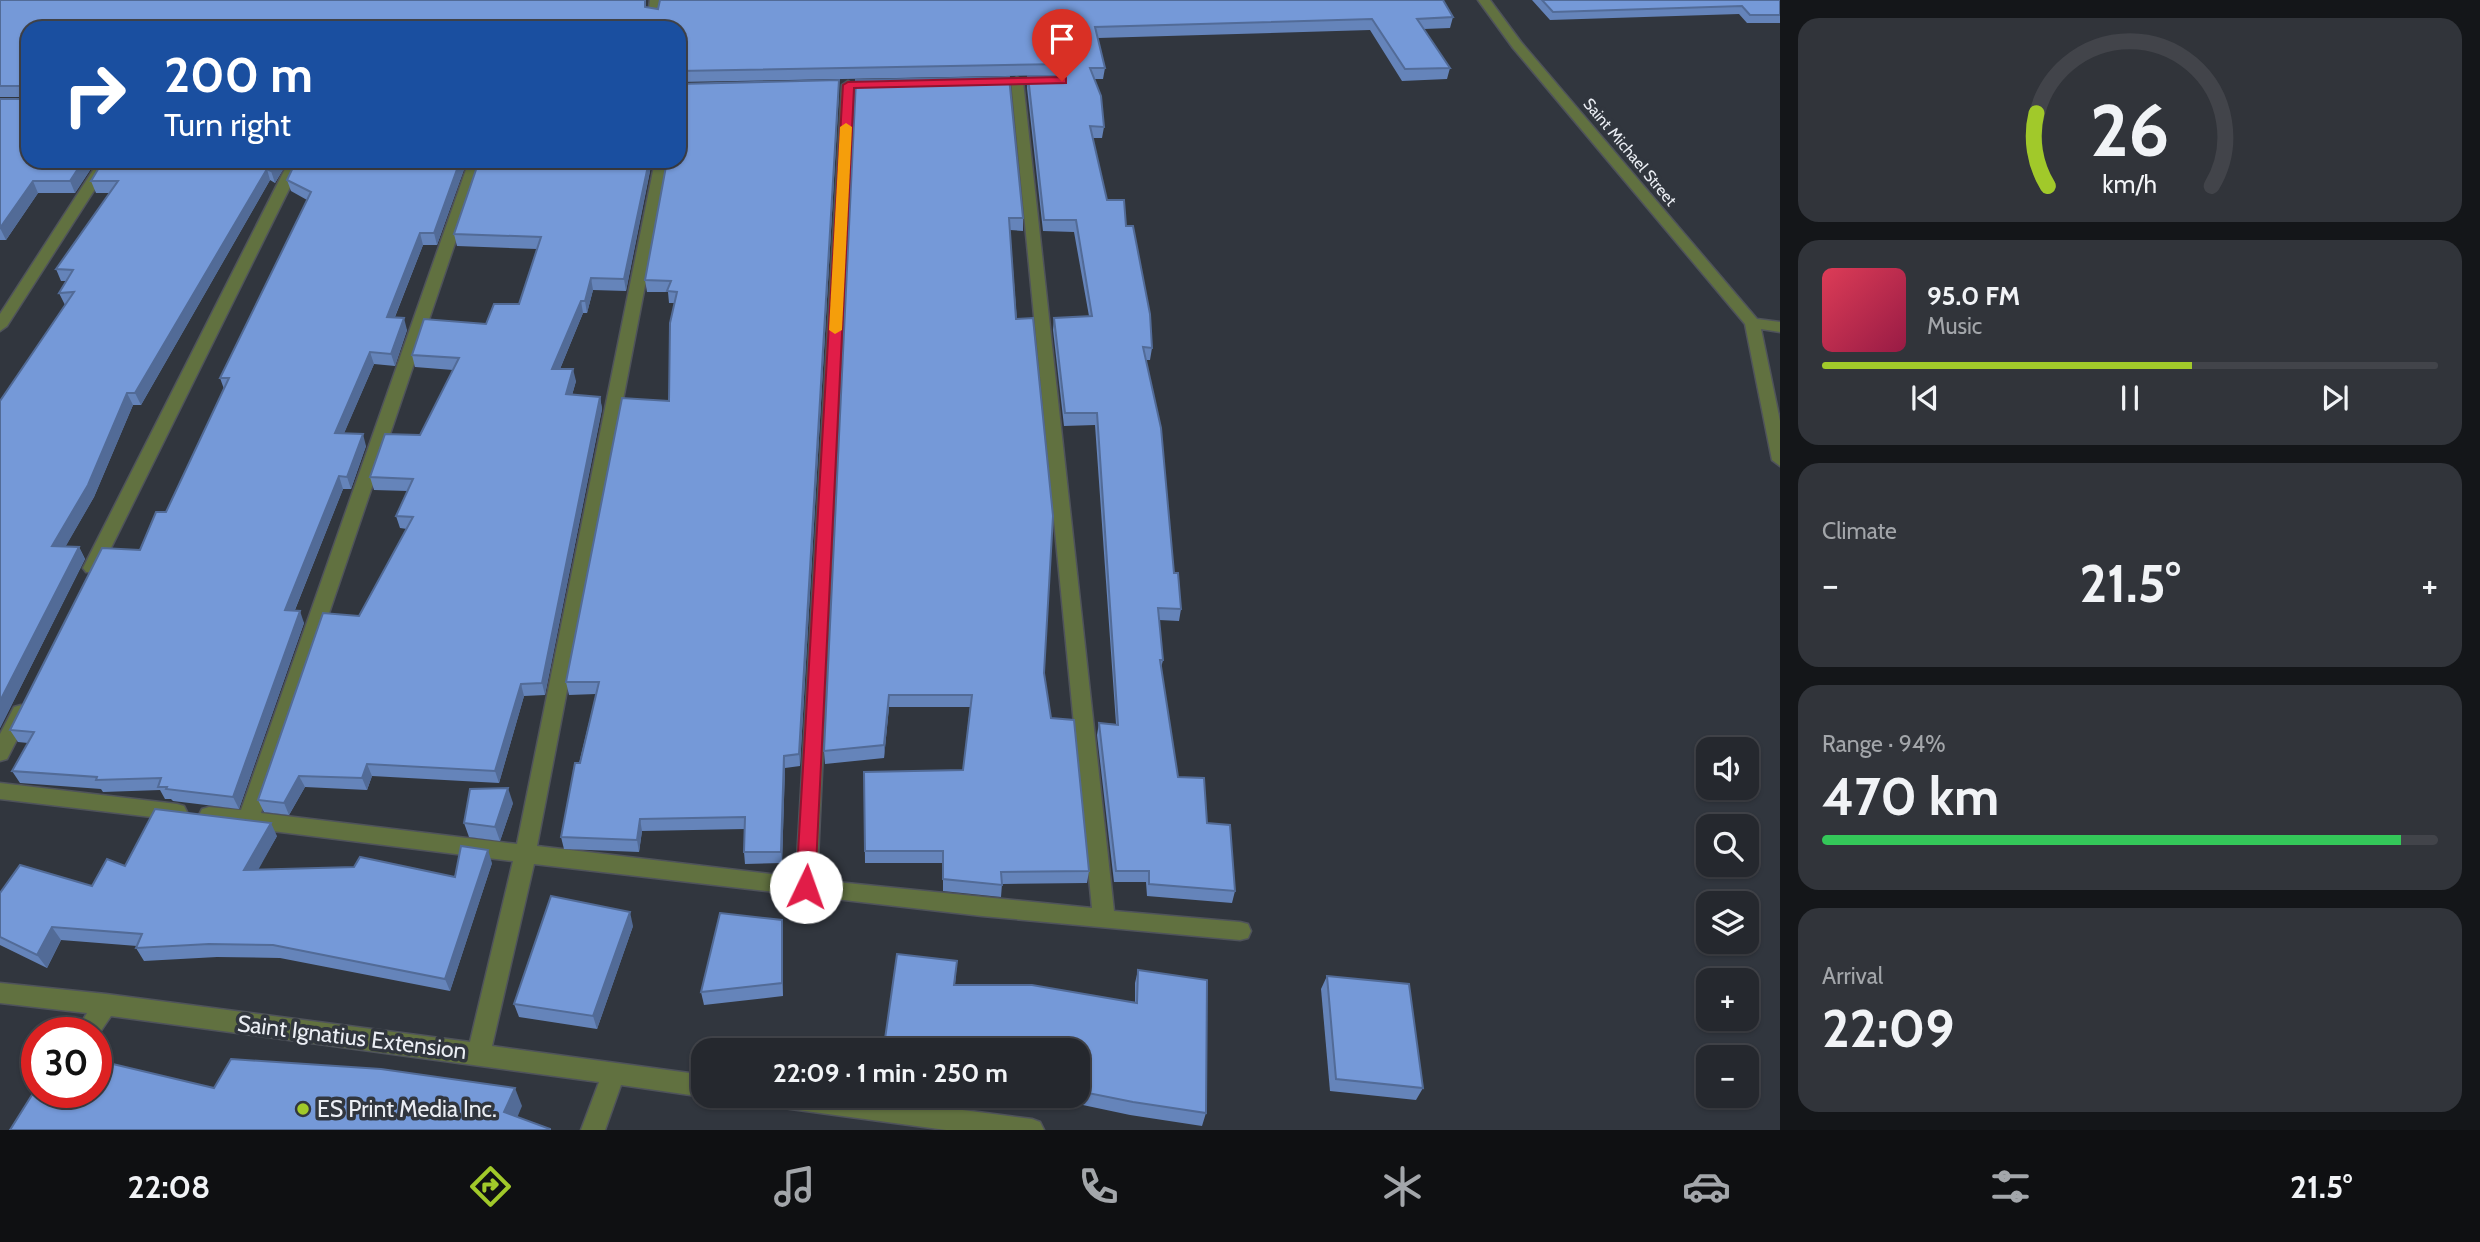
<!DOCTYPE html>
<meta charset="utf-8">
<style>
body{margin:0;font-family:Cabin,sans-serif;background:#31343a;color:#f1f3f6;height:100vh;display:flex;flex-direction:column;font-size:26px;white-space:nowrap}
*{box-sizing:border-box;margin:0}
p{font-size:23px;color:#a3a6aa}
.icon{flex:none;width:38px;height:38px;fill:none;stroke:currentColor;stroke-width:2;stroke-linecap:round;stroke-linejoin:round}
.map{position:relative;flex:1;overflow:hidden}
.panel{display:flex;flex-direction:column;gap:18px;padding:18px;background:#141619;width:700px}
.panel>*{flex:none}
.top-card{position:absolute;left:21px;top:21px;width:665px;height:147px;border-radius:21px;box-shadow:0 2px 5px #0004,0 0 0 2px #42444a;background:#1a4fa0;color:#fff;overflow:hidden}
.controls{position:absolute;left:1696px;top:737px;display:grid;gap:14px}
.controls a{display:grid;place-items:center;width:63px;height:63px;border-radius:14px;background:#25282e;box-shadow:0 2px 5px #0004,0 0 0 2px #42444a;font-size:35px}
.speed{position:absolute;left:21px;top:1017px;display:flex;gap:14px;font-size:35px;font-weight:700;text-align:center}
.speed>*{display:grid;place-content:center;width:91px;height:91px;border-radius:50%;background:#25282e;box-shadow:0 2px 5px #0004,0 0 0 2px #42444a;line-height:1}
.speed .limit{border:10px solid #d22;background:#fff;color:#111}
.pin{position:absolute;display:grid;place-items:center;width:60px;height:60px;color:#fff;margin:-72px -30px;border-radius:50% 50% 50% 0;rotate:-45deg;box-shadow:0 0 7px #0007}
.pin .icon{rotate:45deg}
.me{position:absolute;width:77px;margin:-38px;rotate:3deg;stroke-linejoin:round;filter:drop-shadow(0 0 5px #0008)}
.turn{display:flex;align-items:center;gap:24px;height:147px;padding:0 28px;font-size:32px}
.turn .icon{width:91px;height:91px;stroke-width:2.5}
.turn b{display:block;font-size:49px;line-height:60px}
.big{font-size:52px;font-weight:700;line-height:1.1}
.panel .card{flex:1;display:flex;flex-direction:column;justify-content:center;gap:10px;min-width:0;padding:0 24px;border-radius:21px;background:#31343a}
.panel .dial{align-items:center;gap:0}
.dial svg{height:182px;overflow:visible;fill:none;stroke:#42444a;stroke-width:7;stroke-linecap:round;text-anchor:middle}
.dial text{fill:#f1f3f6;stroke:none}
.song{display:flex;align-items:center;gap:21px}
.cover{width:84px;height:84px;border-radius:10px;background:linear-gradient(135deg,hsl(350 70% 55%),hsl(340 70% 35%))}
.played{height:7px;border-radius:4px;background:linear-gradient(90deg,#a1c92a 60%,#42444a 60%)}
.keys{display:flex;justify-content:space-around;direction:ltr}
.heat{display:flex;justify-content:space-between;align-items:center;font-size:38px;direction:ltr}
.charge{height:10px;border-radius:5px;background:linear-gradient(90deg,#34c759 94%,#42444a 0)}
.trip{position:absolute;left:691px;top:1038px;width:399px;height:70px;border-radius:21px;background:#25282e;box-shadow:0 2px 5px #0004,0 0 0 2px #42444a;font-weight:700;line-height:70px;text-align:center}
.tabs{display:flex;height:112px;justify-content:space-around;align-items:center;background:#0f1012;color:#a3a6aa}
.tabs .icon{width:49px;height:49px}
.tabs .on{color:#a1c92a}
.tabs b{font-size:32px;color:#f1f3f6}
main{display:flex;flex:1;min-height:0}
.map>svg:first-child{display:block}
</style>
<main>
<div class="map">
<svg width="1780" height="1130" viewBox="0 0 1780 1130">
<rect width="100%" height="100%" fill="#31363e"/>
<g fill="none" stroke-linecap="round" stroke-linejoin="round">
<g stroke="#4f535b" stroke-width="3">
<g id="minor">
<path d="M650,0H662L658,18L648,16Z"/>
<path d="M1478,0H1490L1521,42L1757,319L1780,322V332L1761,329L1780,421V466L1772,460L1745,324L1513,48Z"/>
<path d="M1017,77L1023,81L1114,911L1240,922L1248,924L1251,931L1248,938L1240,940L982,916L534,864L492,1046L704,1075V1096H708L704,1097L621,1085L605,1130H581L599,1082L111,1016L96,1038V1032H76L87,1013L0,1003V983L106,994L470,1042L513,861L209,823L202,821L199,815L202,809L209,807L241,810L469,161H483L261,813L517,844L655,161H669L537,846L796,877L842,85L848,81L854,85L817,880L1092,908L1011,81Z"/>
<path d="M99,161H113L7,326L0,331V314Z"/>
<path d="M289,161H303L101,568L98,572H86L83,568Z"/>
<path d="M21,705L28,707L31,712L7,759L0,761V734L14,707Z"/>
<path d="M0,783L177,804L184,806L187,812L184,818L177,820L0,799Z"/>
<path d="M764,1096H857L1032,1119L1040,1122L1044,1130H946L776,1107L768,1104Z"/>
</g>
</g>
<use href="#minor" fill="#617140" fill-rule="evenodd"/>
</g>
<g fill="#6584ba">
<path d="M0,0L647,7L658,9L1453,17L1450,28L1424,29L1450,68L1447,79L1402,81L1370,30L1098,38L1105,68L1103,79H1094L1104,127L1102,138H1093L1107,200L1126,226L1152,348L1150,360H1145L1174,573L1181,609L1179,621L1159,620L1163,660L1161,668L1178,777L1207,823L1235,891L1232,903L1147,896L1146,882H1114L1097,735L1099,723L1116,724L1095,425L1064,426L1053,330L1054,318L1089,316L1074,232L1043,231L1027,88L1028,76H1065L1063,75L679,82V28L28,161H96L75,193H38L6,240H0V99H23V97H0Z"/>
<path d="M1532,0H1780V23H1747L1739,14L1550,20Z"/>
<path d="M856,80L1023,218V231L1010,230L1044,673L1051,718L1089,871L1087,883L1002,884L1001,897L943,891V863H865L864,772L963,770L970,707H889L884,758L825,764L824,751Z"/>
<path d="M839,92L800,766L785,768L782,863L745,864L744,852L745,829L642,831L639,852L564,849L561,837L596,694L569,695L566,682L669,401L674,303H669L668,292H647L645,280Z"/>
<path d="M103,161H288L275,183L270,180L141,405H133L94,497L65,547H79L85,559L0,728L1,401L66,305H65L59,293L66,281H61L56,269L110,193H96L91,181Z"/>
<path d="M296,161H467L437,245H423L395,317L407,330L395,366L374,364L344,433L366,446L351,489H343L295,610L304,623L239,809L173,801L171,799H165L160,790L103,792L101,789L20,783L12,771L28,743L18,742L10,730L166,512L224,389L220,378L307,200L291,191L287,180Z"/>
<path d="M479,161H652L626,291L593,290L587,313H583L560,369L576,381L572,395L600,397L602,409L545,695L524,696L499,783L372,776L367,790L305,787L289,815L264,812L258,800L407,529L400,528L396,516L408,491L374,490L370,477L420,435L453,370L415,367L412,355L486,324L519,304L537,249L457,246L454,234Z"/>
<path d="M513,803L500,841L469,837L464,823Z"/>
<path d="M277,836L258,869L455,877L492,863L450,991L280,958L217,957L144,961L136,948L137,946L61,940L47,968L0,945V893L92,886L125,866Z"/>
<path d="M782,920L783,934V996L704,1005L701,992Z"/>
<path d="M633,926L597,1029L519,1017L514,1004Z"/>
<path d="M957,961L955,985L1135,1002V983L1138,970L1206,1113L1202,1126L1130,1115L1045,1097V1096H1078V1050H885V1039Z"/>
<path d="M1327,976L1423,1088L1416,1100L1330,1091L1321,989Z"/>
</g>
<g fill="#526b97">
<path d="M839,80V92L800,766L799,754Z"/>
<path d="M83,161H96L75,193L70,181Z"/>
<path d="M277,161H288L275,183L271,171Z"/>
<path d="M460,161H467L437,245L434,233Z"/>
<path d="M649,161H652L626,291L624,279Z"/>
<path d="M267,169L270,180L141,405L135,393Z"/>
<path d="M33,181L38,193L6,240L0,228Z"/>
<path d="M420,233L423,245L390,329L387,317Z"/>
<path d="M591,278L593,290L587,313L585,301Z"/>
<path d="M581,301L583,313L555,381L552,369Z"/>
<path d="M404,318L407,330L395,366L391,354Z"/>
<path d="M370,352L374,364L339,445L335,433Z"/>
<path d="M573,369L576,381L569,406L566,394Z"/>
<path d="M127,393L133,405L94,497L59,558L52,546Z"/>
<path d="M600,397L602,409L545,695L542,683Z"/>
<path d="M363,434L366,446L351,489L347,477Z"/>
<path d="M339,476L343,489L290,622L285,610Z"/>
<path d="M79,547L85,559L0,728V701Z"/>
<path d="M300,611L304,623L239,809L233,797Z"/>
<path d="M521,684L524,696L499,783L495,771Z"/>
<path d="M889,695V707L884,758V745Z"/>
<path d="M784,756L785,768L782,863L781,852Z"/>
<path d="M367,764L372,776L367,790L362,778Z"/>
<path d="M299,776L305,787L289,815L284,803Z"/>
<path d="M508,788L513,803L500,841L495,827Z"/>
<path d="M640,819L642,831L639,852L637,840Z"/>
<path d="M271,823L277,836L251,883L244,870Z"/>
<path d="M488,850L492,863L450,991L445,979Z"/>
<path d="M630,912L633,926L597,1029L593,1016Z"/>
<path d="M782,920L783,934V996L782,983Z"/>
<path d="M52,927L61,940L47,968L37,955Z"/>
<path d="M515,1088L522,1106L512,1130L504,1112Z"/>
</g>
<g fill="#7599d8" stroke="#526b97" stroke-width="2">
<path d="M0,0H645V7L658,9L660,0H1443L1453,17L1417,19L1450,68L1405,69L1372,19L1095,27L1105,68H1090L1101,96L1104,127L1090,126L1107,200H1124L1126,226H1133L1150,314L1152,348L1143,347L1161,428L1174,573H1178L1181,609L1158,608L1163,660H1160L1178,777L1204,778L1207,823L1230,825L1235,891L1149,884V871H1116L1099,723L1118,725L1097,413H1065L1054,318L1092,316L1076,220H1044L1028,76H1064L1072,69L1064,64L679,71V28H28V161H83L70,181H33L0,228V99H23L26,89L23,86H0Z"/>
<path d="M1542,0H1780V15H1750L1742,6L1553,12Z"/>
<path d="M1009,77L1023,218H1009L1016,319L1033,318L1053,516L1044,673L1051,718L1074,720L1089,871L1001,872L1002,885L943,879V851H865L864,772L963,770L972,695H889L884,745L824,751L856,80Z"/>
<path d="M839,80L799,754L784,756L781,852H744L745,817L640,819L637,840L561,837L575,763H580L599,682H566L622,398L669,401L670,323L677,292L667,291L671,281L645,280L667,161H679V84Z"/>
<path d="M103,161H277L271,171L267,169L135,393H127L88,485L52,546L79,547L0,701V401L74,292L59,293L73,270L56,269L118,181H91Z"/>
<path d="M296,161H460L434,233H420L387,317L404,318L391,354L370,352L335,433L363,434L347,477L339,476L285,610L300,611L233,797L166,789L167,787H158L161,778L96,780L97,777L12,771L34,732L10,730L102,548L140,550L156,512H166L229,378H220L311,192L287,180Z"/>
<path d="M479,161H649L624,279L591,278L585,301H581L552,369H573L566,394L600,397L542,683L521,684L495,771L367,764L362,778L299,776L284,803L258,800L323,613L359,616L413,517L396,516L413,479L370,477L385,434L420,435L459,358L412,355L424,319L486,324L494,304H519L541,237L454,234Z"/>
<path d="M508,788L495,827L464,823L470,789Z"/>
<path d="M155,809L271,823L244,870L354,867L360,857L455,877L461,846L488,850L445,979L273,945L209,944L136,948L142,934L52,927L37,955L0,937V893L20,865L92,886L107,859L125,866Z"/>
<path d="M551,896L630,912L593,1016L514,1004Z"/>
<path d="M720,913L782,920V983L701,992Z"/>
<path d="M897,954L957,961L954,985H1032L1137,1003L1138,970L1207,980L1206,1113L1133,1102L1078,1091V1050H975L885,1039Z"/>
<path d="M1327,976L1409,984L1423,1088L1336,1079Z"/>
<path d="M231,1059L381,1069L515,1088L504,1112L550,1129V1130H10L37,1087V1092H96V1060L214,1088Z"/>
</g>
<path fill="#e11d48" stroke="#92132f" stroke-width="2" d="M1062,77L1066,78V83L854,88L815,887L812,893L806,895L799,893L796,887L843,85L848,82Z"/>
<path fill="#f59e0b" d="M846,123L852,127L842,330L835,334L829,330L840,127Z"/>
<circle fill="#a1c92a" stroke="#31363e" stroke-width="2.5" cx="303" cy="1109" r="7"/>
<g text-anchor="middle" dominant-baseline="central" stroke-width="7" stroke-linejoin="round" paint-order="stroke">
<g font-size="16" fill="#ebeef4" stroke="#31363e">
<text transform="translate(1630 152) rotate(50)">Saint Michael Street</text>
</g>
<g font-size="23" fill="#ebeef4" stroke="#31363e">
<text transform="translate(352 1037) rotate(7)">Saint Ignatius Extension</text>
</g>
<g font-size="23" fill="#ebeef4" stroke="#31363e" text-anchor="start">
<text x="317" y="1109">ES Print Media Inc.</text>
</g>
</g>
</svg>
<div class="controls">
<a><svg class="icon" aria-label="sound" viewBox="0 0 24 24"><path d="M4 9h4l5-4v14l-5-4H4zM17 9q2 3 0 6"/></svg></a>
<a><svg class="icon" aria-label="search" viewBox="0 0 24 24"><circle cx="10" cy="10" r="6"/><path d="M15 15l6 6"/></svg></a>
<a><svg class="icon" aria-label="layers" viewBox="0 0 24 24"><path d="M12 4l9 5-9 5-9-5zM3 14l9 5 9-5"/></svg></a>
<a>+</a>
<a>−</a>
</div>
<div class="speed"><div class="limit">30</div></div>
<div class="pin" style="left:1062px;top:81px;background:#d93025"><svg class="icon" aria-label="arrive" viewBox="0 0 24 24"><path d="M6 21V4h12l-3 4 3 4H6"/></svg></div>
<svg class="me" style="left:806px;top:887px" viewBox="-20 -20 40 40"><circle r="19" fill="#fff"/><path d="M0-13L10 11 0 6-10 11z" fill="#e11d48"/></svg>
<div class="trip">22:09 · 1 min · 250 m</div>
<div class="top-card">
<div class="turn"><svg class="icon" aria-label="right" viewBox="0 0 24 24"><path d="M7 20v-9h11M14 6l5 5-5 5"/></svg><div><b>200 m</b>Turn right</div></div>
</div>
</div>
<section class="panel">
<div class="card dial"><svg viewBox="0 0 100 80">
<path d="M14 69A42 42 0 1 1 86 69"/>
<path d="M14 69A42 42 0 0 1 9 37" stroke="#a1c92a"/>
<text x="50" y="56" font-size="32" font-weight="700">26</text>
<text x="50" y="72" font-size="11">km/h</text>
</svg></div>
<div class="card">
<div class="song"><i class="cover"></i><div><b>95.0 FM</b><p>Music</p></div></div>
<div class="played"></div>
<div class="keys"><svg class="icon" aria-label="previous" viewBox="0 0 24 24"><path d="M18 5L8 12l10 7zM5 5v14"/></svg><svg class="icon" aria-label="pause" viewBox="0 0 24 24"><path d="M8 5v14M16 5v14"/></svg><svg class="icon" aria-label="next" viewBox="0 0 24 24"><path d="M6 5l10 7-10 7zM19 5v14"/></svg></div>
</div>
<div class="card"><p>Climate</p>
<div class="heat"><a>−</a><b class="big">21.5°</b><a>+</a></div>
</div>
<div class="card"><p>Range · 94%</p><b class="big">470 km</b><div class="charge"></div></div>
<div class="card"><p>Arrival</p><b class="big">22:09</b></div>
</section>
</main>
<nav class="tabs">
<b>22:08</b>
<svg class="icon on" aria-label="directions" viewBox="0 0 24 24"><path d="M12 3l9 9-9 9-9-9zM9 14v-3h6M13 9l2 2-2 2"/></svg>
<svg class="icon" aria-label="music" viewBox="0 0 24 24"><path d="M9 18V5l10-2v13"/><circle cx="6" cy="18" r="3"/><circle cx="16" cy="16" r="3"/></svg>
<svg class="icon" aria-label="phone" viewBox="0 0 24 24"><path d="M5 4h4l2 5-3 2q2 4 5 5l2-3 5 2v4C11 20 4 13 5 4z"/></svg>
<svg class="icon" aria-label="climate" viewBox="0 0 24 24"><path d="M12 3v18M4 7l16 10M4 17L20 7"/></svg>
<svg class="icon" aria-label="car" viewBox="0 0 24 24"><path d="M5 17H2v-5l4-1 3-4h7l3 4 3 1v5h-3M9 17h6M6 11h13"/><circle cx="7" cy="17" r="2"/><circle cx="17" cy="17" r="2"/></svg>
<svg class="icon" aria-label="filters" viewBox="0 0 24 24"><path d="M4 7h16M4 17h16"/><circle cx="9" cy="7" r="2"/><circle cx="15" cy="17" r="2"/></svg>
<b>21.5°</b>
</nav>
